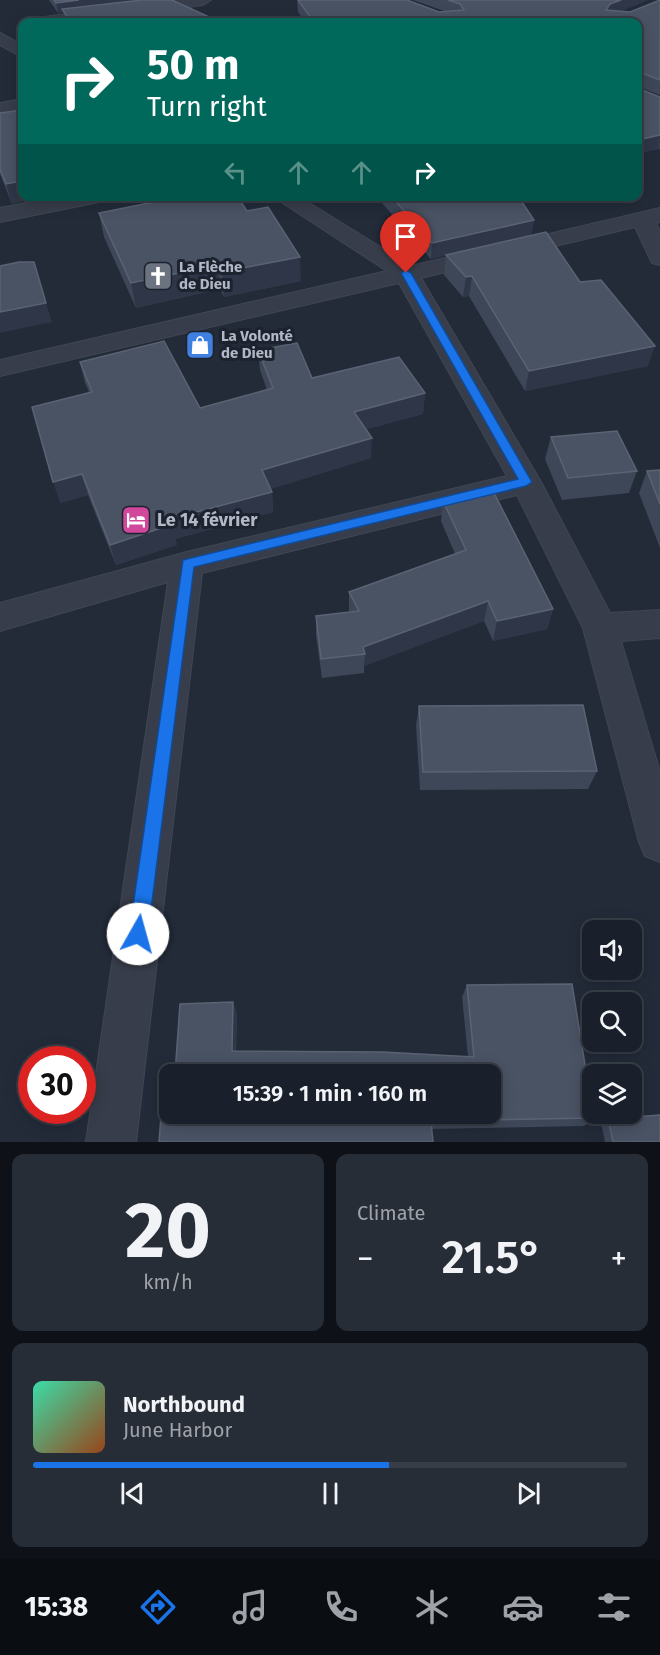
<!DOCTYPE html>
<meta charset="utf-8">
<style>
body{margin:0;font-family:"Fira Sans",sans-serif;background:#272d37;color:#f1f3f6;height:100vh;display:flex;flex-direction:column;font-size:22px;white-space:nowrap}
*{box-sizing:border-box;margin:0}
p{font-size:20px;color:#9fa3a9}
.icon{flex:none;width:33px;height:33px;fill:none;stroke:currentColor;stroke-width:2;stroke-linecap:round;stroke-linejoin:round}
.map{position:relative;height:1142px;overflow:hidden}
.panel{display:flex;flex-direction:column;gap:12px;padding:12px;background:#0e1218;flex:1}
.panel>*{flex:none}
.guide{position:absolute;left:18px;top:18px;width:624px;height:183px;border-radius:12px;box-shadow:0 3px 15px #0003,0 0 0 2px #383e47;background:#00695c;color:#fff;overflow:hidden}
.controls{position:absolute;left:582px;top:920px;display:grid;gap:12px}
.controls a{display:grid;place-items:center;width:60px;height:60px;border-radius:12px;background:#1a202b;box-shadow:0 3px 15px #0003,0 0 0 2px #383e47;font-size:30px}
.speed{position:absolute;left:18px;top:1046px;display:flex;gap:12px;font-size:30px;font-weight:700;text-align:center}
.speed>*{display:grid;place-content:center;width:78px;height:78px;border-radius:50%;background:#1a202b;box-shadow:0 3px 15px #0003,0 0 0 2px #383e47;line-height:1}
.speed .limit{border:9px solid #d22;background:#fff;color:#111}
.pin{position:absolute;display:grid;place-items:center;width:51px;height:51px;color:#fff;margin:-62px -26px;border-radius:50% 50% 50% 0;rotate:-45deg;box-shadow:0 0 6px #0007}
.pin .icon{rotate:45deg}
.me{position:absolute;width:66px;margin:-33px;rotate:7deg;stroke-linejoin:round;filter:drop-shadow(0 0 4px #0008)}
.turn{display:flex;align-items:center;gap:21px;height:126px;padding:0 30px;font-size:27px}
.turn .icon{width:78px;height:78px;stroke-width:2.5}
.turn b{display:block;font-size:42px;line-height:51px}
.lanes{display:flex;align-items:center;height:57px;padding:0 30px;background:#0003;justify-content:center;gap:30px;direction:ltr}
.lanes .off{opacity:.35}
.big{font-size:45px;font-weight:600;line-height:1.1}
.panel .widget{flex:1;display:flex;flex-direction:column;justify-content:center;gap:9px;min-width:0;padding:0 21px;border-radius:12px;background:#272d37}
.panel .dial{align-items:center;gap:0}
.dial b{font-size:78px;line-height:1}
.song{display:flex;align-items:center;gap:18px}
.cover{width:72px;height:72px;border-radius:9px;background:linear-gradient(135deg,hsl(160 70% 55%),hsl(20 70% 35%))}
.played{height:6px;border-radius:3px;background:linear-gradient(90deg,#1a73e8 60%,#383e47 60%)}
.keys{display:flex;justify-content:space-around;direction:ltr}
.heat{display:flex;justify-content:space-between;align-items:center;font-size:33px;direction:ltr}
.panel .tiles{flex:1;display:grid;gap:12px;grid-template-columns:1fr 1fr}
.widget:last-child{grid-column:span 2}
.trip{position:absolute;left:159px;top:1064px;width:342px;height:60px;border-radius:12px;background:#1a202b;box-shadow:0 3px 15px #0003,0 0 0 2px #383e47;font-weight:600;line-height:60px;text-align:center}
.tab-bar{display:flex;height:96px;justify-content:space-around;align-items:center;background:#0a0d11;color:#9fa3a9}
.tab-bar .icon{width:42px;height:42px}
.tab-bar .on{color:#1a73e8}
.tab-bar b{font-size:27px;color:#f1f3f6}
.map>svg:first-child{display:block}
</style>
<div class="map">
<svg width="660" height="1142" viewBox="0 0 660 1142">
<rect width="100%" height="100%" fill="#232b39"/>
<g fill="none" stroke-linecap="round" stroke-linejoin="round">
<g stroke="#404653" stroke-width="2">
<g id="minor">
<path d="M169,0H211L203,5L75,22H36L44,17Z"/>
<path d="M0,33L22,45V57L0,45Z"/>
<path d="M22,99V110L0,115V103Z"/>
<path d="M63,196H109L107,201L99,202L0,222V208Z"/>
<path d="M272,196H298L411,266L660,208V222L656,223L660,232V265L652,263L635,227L421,278L541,482L610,613L660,610V638L621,641L660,772V862L645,856L639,842L583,628L517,495L202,573L136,1142H86L168,582L0,631V603L187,552L507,476L399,283L0,376V360L387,271Z"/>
</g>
</g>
<use href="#minor" fill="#373d4a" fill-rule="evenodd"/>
</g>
<g fill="#3e4758">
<path d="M49,0H172L220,22H65L63,12L58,13Z"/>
<path d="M297,0L439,12L444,11L413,0H648L621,11L630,12L660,0V95L639,87L640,89L660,97V149H659L638,153V22H305L298,12Z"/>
<path d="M0,113L12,204L0,174Z"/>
<path d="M376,196H496L488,198L489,201L534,220L531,235L580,282L648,366L525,391L469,296L463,297L444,275L446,255L431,259Z"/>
<path d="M247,211L301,281L224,297L220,289L136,308L104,237L99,213Z"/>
<path d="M258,350L312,378L425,393L423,414L366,429L371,458L270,489L272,492L273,512L175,539L177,545L116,565L88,495L60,503L89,392L85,383L80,362L200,408L267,390L260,370Z"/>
<path d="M551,437L637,471L629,493L562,500L545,459Z"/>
<path d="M660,470V548L639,493L647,471Z"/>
<path d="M443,501L553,609L547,629L493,641L484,621L364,666V673L322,678L316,635V616L349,612V592L455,554L441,521Z"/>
<path d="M419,706L597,771L588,789L420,790L416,725Z"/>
<path d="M467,985L594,1118L584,1126L431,1129L173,1116L175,1074L233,1002L237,1014L236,1051L468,1056L462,997Z"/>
<path d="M608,1119L660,1142H605L601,1123Z"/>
</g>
<g fill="#2e3647">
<path d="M79,0H145L62,9L63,12L58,13L56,3Z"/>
<path d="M621,0H648L607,17L606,10L610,4Z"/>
<path d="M660,135L659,149L638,153V140Z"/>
<path d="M22,181V196H48L12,204L6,184Z"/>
<path d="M534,220L531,236L431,259L432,243Z"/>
<path d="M300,257L301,281L224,297L222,272Z"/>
<path d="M218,265L220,289L136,308L131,283Z"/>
<path d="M472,276L469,296L463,297L466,277Z"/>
<path d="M46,303L52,322L0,333V312Z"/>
<path d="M655,346L648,366L525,391L529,371Z"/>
<path d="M425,393L423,414L354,433V412Z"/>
<path d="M372,438L371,458L264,491L262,470Z"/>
<path d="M82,474L88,495L60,503L53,482Z"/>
<path d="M272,492L273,512L175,539L177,545L116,565L110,545L170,519Z"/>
<path d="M488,601L484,621L364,666L365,654L363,647Z"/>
<path d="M553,609L547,629L493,641L497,621Z"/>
<path d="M233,1002L237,1014L235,1061L232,1051Z"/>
</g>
<g fill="#4a5364" stroke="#5a6373" stroke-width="1.5">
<path d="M54,0H79L56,3Z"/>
<path d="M142,0H172L220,22H71L62,9Z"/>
<path d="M298,0H407L439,12L464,10L460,4L448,0H621L610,4L606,10L630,12L660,0V80L642,73L639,76L640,89L660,97V135L638,140V22H314Z"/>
<path d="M22,110V181L6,184L0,169V113Z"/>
<path d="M184,196H237L247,211L268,207L300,257L222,272L218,265L131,283L99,213Z"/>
<path d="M391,196H488L489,201L522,202L534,220L432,243Z"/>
<path d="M546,232L580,282L601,280L655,346L529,371L472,276L466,277L446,255Z"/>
<path d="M19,262H34L46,303L0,312V266Z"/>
<path d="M164,341L200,408L273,388L258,350L297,343L312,378L399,357L425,393L354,412L372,438L262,470L272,492L170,519L173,524L110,545L82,474L53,482L32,407L92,392L80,362Z"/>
<path d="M617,431L637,471L568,478L551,437Z"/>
<path d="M660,470V504L647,471Z"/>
<path d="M493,491L553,609L497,621L488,601L363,647L365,654L321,659L316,616L359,611L349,592L466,550L443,501Z"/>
<path d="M583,705L597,771L423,772L419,706Z"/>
<path d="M572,984L592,1108V1113H593L594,1118L431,1121L433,1142H159L161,1116H173V1113H490V1074H175L180,1004L233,1002L232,1051L383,1052L474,1057L467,985Z"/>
<path d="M660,1115V1142H613L608,1119Z"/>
</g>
<path fill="#1a73e8" stroke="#114b97" stroke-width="1.5" d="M406,270L411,273L532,482L526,486L194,567L148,934L145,940L138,943L132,940L129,934L183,560L518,479L401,273Z"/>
<defs>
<g id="church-square" transform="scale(1.5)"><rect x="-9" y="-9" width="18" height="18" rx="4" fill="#6b7280" stroke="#1c222e"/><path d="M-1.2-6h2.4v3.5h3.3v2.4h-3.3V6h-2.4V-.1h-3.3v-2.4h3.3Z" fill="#fff"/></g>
<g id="shop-square" transform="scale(1.5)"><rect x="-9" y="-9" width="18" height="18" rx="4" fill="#3f7fe0" stroke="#1c222e"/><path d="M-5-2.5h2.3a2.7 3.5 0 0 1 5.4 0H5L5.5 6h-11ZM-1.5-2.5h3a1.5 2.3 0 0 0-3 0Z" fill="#fff"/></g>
<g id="hotel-square" transform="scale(1.5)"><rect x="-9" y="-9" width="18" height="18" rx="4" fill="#d1479c" stroke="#1c222e"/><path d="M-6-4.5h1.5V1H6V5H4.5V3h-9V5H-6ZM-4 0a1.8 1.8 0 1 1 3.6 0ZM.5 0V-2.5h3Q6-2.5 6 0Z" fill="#fff"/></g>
</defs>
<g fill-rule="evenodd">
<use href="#church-square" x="158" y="276"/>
<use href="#shop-square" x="200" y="345"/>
<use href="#hotel-square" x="136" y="520"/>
</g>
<g text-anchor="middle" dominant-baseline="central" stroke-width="6" stroke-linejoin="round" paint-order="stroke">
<g font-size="15" font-weight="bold" fill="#b2b8c6" stroke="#1c222e" text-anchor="start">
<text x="179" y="267">La Flèche<tspan x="179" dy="17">de Dieu</tspan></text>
<text x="221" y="336">La Volonté<tspan x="221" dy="17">de Dieu</tspan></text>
</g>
<g font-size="18" font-weight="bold" fill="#b2b8c6" stroke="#1c222e" text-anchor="start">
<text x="157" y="520">Le 14 février</text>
</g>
</g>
</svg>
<div class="controls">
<a><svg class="icon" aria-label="sound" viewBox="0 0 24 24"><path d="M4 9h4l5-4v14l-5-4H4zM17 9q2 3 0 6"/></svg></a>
<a><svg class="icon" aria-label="search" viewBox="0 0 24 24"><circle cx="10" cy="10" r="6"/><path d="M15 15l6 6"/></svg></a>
<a><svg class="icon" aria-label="layers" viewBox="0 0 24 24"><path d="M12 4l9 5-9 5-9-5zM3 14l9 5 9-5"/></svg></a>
</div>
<div class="speed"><div class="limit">30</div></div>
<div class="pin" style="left:406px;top:273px;background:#d93025"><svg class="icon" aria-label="arrive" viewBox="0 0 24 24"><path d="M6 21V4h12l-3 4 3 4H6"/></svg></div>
<svg class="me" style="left:138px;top:934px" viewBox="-20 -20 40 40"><circle r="19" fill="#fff"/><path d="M0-13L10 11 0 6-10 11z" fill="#1a73e8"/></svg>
<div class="trip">15:39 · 1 min · 160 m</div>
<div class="guide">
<div class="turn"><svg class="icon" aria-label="right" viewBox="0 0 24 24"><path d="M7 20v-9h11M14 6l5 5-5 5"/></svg><div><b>50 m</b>Turn right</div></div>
<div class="lanes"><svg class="icon off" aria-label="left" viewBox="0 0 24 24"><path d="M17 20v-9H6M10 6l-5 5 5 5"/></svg><svg class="icon off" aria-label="ahead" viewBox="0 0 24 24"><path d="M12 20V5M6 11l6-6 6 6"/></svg><svg class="icon off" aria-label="ahead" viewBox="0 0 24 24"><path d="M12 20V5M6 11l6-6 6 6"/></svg><svg class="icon" aria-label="right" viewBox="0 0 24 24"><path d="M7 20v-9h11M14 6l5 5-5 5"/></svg></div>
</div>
</div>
<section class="panel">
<div class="tiles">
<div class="widget dial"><b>20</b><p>km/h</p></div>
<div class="widget"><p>Climate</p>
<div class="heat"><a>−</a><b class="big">21.5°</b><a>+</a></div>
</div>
<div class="widget">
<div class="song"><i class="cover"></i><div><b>Northbound</b><p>June Harbor</p></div></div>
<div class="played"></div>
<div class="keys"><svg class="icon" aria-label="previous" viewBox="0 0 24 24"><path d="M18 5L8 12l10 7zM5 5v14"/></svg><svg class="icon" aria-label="pause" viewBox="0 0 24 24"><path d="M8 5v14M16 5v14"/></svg><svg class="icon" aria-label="next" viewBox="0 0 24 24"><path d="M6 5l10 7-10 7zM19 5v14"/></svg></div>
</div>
</div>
</section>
<nav class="tab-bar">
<b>15:38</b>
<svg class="icon on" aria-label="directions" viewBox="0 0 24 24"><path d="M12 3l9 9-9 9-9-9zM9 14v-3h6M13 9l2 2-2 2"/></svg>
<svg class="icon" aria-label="music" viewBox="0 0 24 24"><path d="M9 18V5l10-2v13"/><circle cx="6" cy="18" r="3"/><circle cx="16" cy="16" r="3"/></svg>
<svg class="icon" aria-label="phone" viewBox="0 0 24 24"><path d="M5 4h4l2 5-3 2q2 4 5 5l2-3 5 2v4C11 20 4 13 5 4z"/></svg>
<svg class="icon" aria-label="climate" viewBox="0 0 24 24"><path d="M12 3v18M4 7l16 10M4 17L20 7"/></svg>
<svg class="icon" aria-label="car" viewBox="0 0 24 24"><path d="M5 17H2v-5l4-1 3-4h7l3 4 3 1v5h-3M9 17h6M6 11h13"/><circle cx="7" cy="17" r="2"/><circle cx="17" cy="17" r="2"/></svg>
<svg class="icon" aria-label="filters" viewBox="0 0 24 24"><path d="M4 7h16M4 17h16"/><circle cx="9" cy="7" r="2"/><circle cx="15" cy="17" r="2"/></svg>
</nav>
